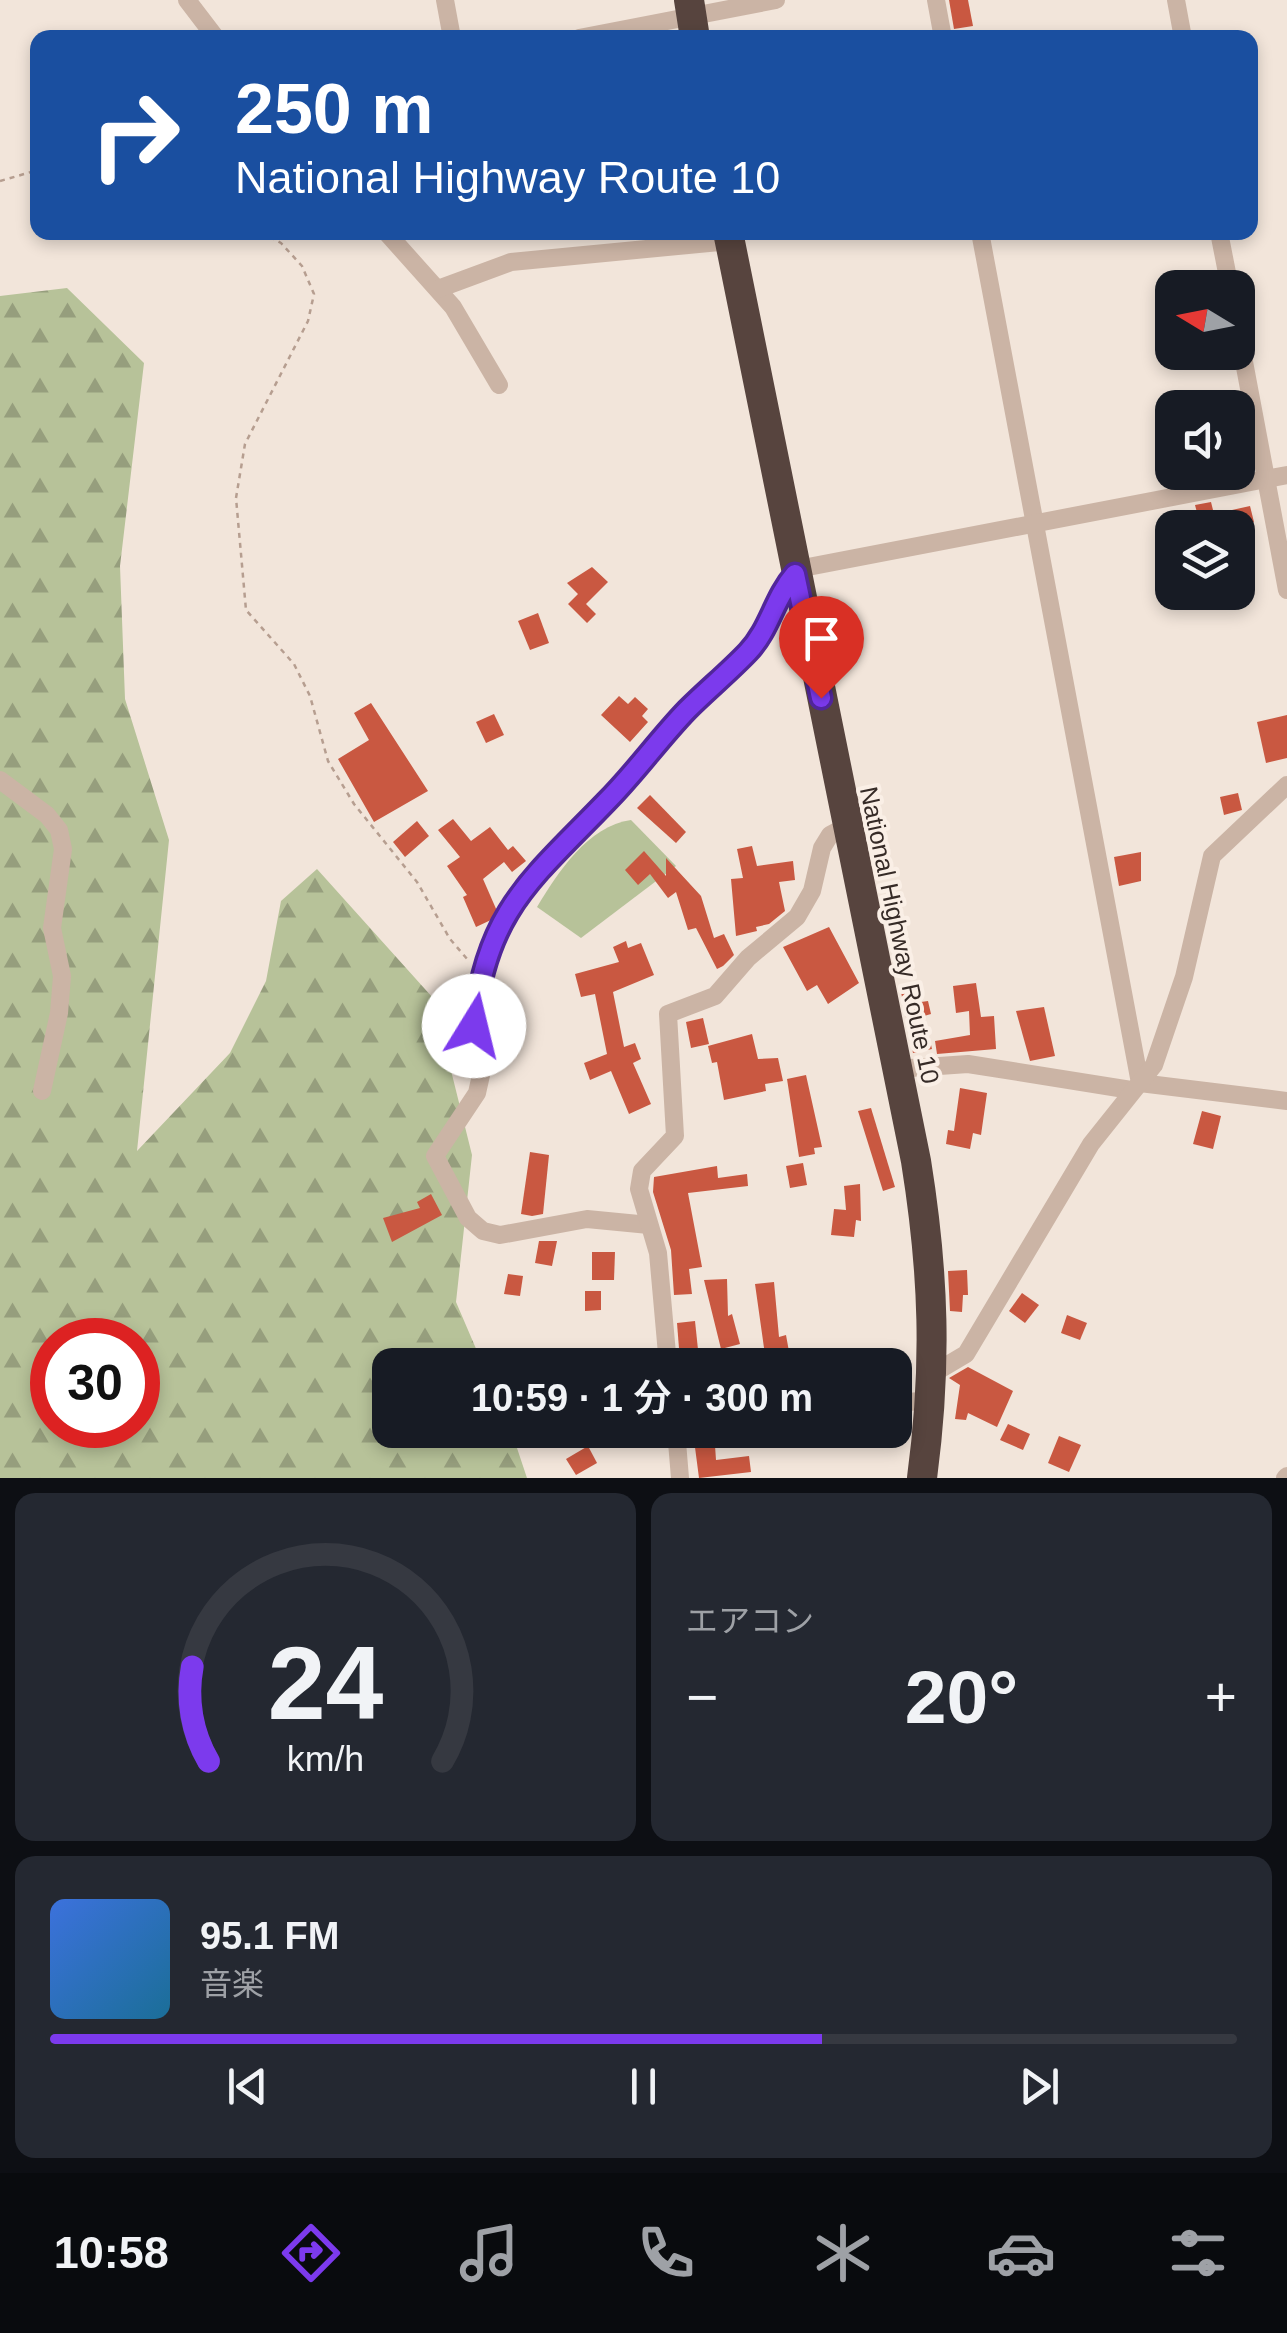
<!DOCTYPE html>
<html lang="ja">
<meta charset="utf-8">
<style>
body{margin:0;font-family:Helvetica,"Noto Sans JP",sans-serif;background:#242831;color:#f1f3f6;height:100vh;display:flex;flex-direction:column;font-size:38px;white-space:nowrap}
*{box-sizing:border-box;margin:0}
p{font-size:32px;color:#9ea1a6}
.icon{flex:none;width:55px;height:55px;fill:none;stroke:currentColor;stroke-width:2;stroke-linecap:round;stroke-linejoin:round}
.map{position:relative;height:1478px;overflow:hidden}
.side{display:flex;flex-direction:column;gap:15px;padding:15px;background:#0d0f14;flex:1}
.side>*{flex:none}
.hud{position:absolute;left:30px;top:30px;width:1228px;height:210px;border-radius:20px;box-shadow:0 5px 15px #0003;background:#1a4fa0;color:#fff;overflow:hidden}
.needle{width:65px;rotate:280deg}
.tools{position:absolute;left:1155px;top:270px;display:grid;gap:20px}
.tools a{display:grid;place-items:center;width:100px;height:100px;border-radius:20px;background:#171b24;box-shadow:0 5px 15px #0003;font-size:50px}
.speed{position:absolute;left:30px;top:1318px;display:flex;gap:20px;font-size:50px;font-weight:700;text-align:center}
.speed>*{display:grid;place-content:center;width:130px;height:130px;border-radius:50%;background:#171b24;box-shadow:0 5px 15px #0003;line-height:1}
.speed .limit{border:15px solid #d22;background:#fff;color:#111}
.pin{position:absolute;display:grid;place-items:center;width:85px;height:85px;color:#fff;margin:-102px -42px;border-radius:50% 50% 50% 0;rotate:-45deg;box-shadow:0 0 10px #0007}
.pin .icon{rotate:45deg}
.me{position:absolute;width:110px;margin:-55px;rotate:9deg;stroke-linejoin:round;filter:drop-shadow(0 0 8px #0008)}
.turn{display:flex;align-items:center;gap:35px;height:210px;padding:0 40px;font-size:45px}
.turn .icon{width:130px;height:130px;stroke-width:2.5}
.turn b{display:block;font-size:70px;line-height:85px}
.big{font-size:75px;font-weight:600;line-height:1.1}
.side .card{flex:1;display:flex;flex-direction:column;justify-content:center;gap:15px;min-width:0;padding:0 35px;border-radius:20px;background:#242831}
.side .dial{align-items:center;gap:0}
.dial svg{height:260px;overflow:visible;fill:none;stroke:#363941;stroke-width:7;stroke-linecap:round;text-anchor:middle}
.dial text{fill:#f1f3f6;stroke:none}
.song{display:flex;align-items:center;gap:30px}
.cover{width:120px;height:120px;border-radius:15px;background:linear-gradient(135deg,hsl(220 70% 55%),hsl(200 70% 35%))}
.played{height:10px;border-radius:5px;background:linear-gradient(90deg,#7c3aed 65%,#363941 65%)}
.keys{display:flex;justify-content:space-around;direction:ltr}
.heat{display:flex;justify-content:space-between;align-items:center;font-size:55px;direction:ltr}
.side .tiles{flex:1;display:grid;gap:15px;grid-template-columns:1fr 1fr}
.card:last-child{grid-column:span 2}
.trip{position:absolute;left:372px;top:1348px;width:540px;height:100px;border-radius:20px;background:#171b24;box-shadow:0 5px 15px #0003;font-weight:600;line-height:100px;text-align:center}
.tabs{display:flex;height:160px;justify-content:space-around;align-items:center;background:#090b0e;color:#9ea1a6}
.tabs .icon{width:70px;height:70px}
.tabs .current{color:#7c3aed}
.tabs b{font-size:45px;color:#f1f3f6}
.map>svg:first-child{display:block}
</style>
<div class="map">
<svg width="1287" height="1478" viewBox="0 0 1287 1478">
<defs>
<pattern id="forest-firs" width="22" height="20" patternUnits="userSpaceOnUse" patternTransform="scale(2.5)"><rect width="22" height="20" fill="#b7c299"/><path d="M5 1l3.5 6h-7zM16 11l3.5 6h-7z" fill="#969e7d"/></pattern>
</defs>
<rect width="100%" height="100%" fill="#f2e5da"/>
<path fill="#b7c299" d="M631,820L676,866L581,938L537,907C558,872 588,826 631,820Z"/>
<path fill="url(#forest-firs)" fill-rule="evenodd" d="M67,288L144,363L120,566L125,699L169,840L137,1151L230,1053L266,981L281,901L317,869L433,998L472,1155L456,1302L483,1365H390V1430H511L527,1478H0V296ZM52,1340H138V1425H52Z"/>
<g fill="#c95841">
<path d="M949,0H968L973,26L954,29Z"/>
<path d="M1211,502L1214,514L1250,506L1254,522L1245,523L1246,528H1201L1195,505Z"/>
<path d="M592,567L608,582L586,604L596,614L587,623L568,604L578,594L567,583Z"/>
<path d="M538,613L549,643L530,650L518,621Z"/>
<path d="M619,696L628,704L635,697L648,709L642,716L648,722L630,742L601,715Z"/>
<path d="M371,703L428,791L374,822L338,759L369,740L354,713Z"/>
<path d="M494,714L504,735L486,743L476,722Z"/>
<path d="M1287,715V758L1266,763L1257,722Z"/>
<path d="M1238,793L1242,810L1224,815L1220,797Z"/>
<path d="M650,795L686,832L676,843L637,808Z"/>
<path d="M453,819L471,841L490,827L508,850L513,846L526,861L512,872L504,862L483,879L497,911L493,919L476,927L463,897L467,895L447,866L460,857L438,830Z"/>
<path d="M417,821L429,836L405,857L393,842Z"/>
<path d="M752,846L757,866L793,861L795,880L779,882L785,911L769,924L756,927L757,931L736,936L731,879L743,878L737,849Z"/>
<path d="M644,851L666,876V858L701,896L714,938L724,934L734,955L723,966L717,969L696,928L688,930L676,892L668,898L650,874L638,885L625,870Z"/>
<path d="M1141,852V881L1119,886L1114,857Z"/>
<path d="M829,927L859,983L828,1004L817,985L807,991L783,947Z"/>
<path d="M907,935L913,964L896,968L890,939Z"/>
<path d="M626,941L628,948L641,943L654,975L613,992L624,1047L635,1043L641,1059L633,1063L651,1104L629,1114L611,1071L590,1080L584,1063L607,1054L595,994L581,997L575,974L619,962L613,947Z"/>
<path d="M976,983L981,1017L994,1016L996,1049L937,1054L935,1041L970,1035L969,1011L956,1013L953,986Z"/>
<path d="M918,988L921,1002L928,1001L931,1014L924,1016L932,1049L913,1053L901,992Z"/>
<path d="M1044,1007L1055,1056L1030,1061L1016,1011Z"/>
<path d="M703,1018L709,1044L691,1048L686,1022Z"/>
<path d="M752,1034L758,1059L778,1058L783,1081L765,1084L766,1091L724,1100L717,1062L712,1063L708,1046Z"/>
<path d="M806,1075L822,1147L814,1148L815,1154L799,1157L787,1079Z"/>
<path d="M960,1088L987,1093L981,1135L973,1133L970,1149L946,1144L948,1130L954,1131Z"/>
<path d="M871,1108L895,1187L883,1191L858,1111Z"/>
<path d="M1202,1111L1221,1116L1213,1149L1193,1144Z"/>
<path d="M530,1152L549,1155L543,1214L532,1216L521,1214Z"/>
<path d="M803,1163L807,1185L790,1188L786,1166Z"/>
<path d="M717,1166L718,1178L747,1174L748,1186L688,1193L702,1267L689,1269L692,1294L674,1295L671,1250L653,1192L654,1177Z"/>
<path d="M860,1184L861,1221L856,1220L854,1237L831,1235L834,1209L846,1210L844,1186Z"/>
<path d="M431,1194L442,1215L392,1242L383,1218L420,1208L417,1202Z"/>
<path d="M539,1241H557L552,1266L535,1263Z"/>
<path d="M592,1252H615L614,1280H592Z"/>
<path d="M967,1270L968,1295H963L962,1312L950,1311L948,1271Z"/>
<path d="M508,1274L523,1276L520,1296L504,1294Z"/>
<path d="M727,1279L728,1316L732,1314L740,1344L721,1349L704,1280Z"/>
<path d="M774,1282L779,1337L786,1335L790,1357L766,1362L755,1284Z"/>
<path d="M585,1291H601V1310L585,1311Z"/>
<path d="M1022,1293L1039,1305L1025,1323L1009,1311Z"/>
<path d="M1067,1315L1087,1323L1080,1340L1061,1333Z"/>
<path d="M695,1321L699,1359L680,1361L677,1323Z"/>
<path d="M968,1367L1013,1391L997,1427L968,1413L966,1420L955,1419L960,1385L949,1378Z"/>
<path d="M1008,1424L1030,1434L1023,1450L1000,1440Z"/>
<path d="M714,1431L716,1460L749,1456L751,1472L699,1478L693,1432Z"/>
<path d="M1059,1436L1081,1445L1069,1472L1048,1463Z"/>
<path d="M588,1446L597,1463L576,1475L566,1459Z"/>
</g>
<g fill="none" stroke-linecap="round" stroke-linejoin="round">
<g stroke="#b69e90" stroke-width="2.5" stroke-dasharray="5 5" stroke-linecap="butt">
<path d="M0,181L38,170"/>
<path d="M261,232L281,243L302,266L314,294L308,321L245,444L236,498L246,610L294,664L310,696L328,761L354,804L417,882L450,939L468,960"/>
</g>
<g stroke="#cbb4a5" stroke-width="18">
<path d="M187,0L216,38"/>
<path d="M445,0L452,38"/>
<path d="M936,0L943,38"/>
<path d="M1176,0L1183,38"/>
<path d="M579,38L776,0"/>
<path d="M386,232L453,307L499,385"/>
<path d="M980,232L1140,1083"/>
<path d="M1219,232L1230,288"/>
<path d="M438,289L511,262L730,241"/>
<path d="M1238,330L1287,590"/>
<path d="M0,780L47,815L59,830L63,849L52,928L62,976L59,1013L42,1091"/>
<path d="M896,1069L968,1064L1131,1090"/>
<path d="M1140,1083L1287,1101"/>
<path d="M649,1225L587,1219L500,1235L483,1231L468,1218L435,1156L477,1093L481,1075L474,1026L483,970L523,885L606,803L688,708L750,650L764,630L782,588L808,567L1287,475"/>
<path d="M668,1365L658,1253L639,1189L642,1171L675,1136L668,1014L715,996L748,958L797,917L812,891L822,848L830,835L847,826"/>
<path d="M934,1373L966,1354L1091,1144L1154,1065L1184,977L1212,856L1287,785"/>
<path d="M895,1403L933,1400"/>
<path d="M676,1430L680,1478"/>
<path d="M1285,1478L1287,1476"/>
</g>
<g stroke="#57443e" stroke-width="30">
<path d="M689,0L695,38"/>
<path d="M728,232L916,1161C934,1273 937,1366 922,1478"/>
</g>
</g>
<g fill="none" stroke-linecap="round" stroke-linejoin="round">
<g stroke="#51269a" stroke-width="25">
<path id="route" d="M474,1026C485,911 533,878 606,802C635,773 659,739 687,710C707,690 729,672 748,652C770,629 774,598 795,574L821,698"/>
</g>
<use href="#route" stroke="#7c3aed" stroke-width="18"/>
</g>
<g text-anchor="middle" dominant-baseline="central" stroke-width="8" stroke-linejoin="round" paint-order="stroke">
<g font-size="25" fill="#362b27" stroke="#faefe6">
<text transform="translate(900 935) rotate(78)">National Highway Route 10</text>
</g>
</g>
</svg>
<div class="tools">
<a><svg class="needle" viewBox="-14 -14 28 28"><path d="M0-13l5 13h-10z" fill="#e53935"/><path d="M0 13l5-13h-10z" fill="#9ea1a6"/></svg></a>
<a><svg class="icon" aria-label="sound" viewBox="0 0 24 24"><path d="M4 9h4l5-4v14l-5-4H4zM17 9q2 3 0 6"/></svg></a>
<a><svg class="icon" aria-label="layers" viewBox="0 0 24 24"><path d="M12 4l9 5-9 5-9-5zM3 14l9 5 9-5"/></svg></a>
</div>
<div class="speed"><div class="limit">30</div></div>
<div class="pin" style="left:821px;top:698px;background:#d93025"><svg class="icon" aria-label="arrive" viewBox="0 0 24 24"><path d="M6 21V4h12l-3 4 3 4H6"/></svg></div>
<svg class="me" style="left:474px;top:1026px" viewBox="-20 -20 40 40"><circle r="19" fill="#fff"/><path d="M0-13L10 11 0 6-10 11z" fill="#7c3aed"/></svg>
<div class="trip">10:59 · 1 分 · 300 m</div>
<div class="hud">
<div class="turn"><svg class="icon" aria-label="right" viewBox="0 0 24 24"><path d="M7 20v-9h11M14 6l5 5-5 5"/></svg><div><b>250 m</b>National Highway Route 10</div></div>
</div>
</div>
<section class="side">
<div class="tiles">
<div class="card dial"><svg viewBox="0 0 100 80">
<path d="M14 69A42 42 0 1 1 86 69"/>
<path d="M14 69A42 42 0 0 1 9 40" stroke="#7c3aed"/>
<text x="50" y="56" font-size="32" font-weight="700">24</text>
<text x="50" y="72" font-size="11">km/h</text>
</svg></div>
<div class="card"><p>エアコン</p>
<div class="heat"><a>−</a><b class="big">20°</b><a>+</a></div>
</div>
<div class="card">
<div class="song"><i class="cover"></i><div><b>95.1 FM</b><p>音楽</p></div></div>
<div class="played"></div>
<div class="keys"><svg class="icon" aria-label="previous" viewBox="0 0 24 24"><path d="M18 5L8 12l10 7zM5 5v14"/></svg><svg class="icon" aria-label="pause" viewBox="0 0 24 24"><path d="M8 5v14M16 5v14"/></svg><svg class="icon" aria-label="next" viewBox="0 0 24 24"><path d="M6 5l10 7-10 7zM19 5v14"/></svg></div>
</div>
</div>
</section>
<nav class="tabs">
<b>10:58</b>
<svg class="icon current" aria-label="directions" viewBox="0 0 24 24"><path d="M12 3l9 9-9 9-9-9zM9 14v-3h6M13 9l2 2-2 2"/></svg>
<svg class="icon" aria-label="music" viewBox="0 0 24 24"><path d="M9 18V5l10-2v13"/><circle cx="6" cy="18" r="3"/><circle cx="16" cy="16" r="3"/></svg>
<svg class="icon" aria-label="phone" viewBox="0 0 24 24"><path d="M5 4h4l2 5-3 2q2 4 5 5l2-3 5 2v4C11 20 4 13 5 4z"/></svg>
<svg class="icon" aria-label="climate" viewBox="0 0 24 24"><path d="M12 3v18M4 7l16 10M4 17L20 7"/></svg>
<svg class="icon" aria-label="car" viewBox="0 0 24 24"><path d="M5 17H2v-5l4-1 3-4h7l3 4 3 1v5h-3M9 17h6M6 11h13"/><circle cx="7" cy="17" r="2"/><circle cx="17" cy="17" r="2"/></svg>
<svg class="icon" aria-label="filters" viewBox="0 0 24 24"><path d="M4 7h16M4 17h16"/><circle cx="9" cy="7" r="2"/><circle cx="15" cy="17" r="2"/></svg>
</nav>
